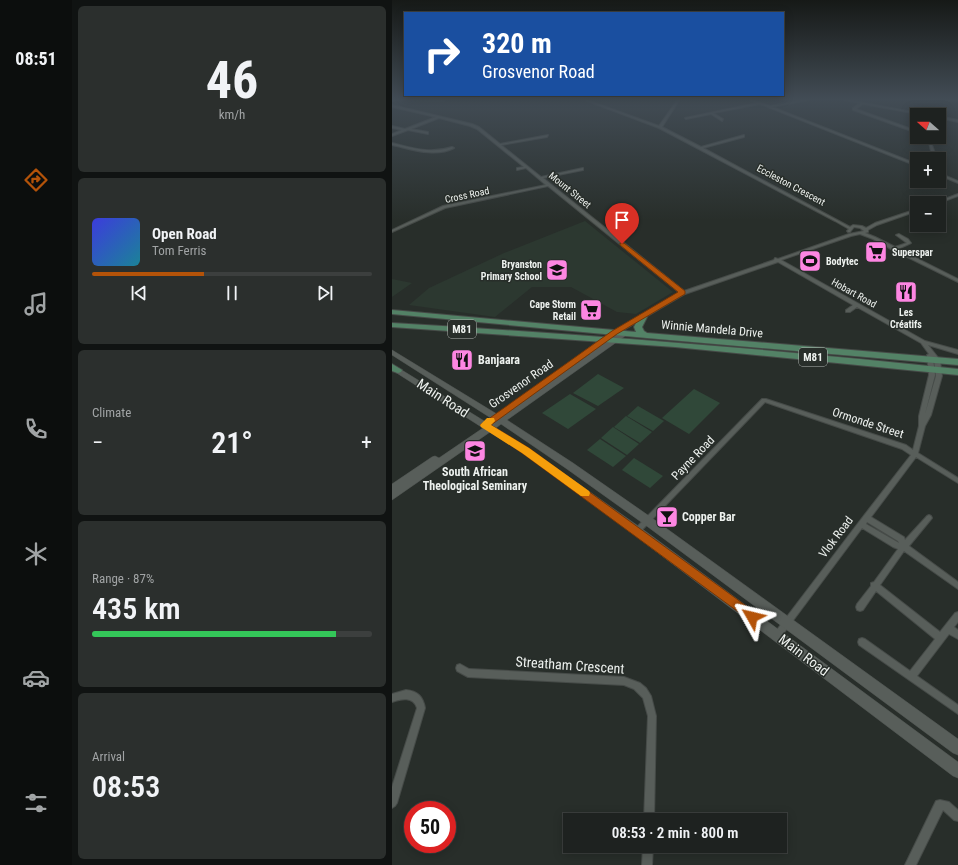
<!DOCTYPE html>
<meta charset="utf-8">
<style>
body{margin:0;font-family:"Roboto Condensed",sans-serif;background:#2b2f2d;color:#f1f3f6;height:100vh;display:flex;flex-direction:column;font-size:15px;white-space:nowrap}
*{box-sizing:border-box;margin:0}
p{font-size:13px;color:#a1a4a5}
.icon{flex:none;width:22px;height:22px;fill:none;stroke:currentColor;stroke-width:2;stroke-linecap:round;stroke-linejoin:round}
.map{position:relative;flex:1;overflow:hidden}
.drawer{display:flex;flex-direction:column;gap:6px;padding:6px;background:#101312;width:320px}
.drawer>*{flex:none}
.guide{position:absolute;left:12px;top:12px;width:380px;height:84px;border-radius:0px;box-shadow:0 2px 10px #0003,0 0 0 1px #3c3f3e;background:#1a4fa0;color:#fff;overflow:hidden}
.needle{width:26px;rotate:291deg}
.fabs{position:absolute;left:518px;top:108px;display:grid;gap:8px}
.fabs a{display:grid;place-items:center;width:36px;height:36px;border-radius:0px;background:#1e2220;box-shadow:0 2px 10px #0003,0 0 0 1px #3c3f3e;font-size:20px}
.speed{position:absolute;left:12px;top:801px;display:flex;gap:8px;font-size:20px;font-weight:700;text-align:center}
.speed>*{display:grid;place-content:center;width:52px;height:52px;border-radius:50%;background:#1e2220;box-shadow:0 2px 10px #0003,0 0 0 1px #3c3f3e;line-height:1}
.speed .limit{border:6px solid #d22;background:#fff;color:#111}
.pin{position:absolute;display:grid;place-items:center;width:34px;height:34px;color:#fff;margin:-41px -17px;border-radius:50% 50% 50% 0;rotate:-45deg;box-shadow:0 0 4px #0007}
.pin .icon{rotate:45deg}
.me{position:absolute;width:44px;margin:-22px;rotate:307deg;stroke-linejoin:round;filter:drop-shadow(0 0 3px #0008)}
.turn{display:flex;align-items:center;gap:14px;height:84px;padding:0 12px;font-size:18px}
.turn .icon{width:52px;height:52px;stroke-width:2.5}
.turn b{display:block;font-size:28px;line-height:34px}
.big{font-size:30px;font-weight:600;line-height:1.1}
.drawer .tile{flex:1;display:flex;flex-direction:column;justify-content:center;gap:6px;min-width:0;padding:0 14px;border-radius:6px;background:#2b2f2d}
.drawer .dial{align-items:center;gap:0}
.dial b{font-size:52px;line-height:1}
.song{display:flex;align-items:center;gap:12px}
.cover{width:48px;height:48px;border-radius:6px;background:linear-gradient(135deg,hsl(240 70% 55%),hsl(190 70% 35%))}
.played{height:4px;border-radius:2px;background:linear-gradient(90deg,#b45309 40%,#3c3f3e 40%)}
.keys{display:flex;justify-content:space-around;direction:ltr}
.heat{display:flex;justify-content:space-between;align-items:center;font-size:22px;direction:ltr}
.charge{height:6px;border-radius:3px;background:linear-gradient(90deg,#34c759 87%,#3c3f3e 0)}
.trip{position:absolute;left:171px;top:813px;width:224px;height:40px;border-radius:0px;background:#1e2220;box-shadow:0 2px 10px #0003,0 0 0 1px #3c3f3e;font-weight:600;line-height:40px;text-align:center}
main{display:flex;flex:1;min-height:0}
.dock{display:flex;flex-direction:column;width:72px;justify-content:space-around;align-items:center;background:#0c0e0d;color:#a1a4a5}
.dock .icon{width:28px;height:28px}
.dock .on{color:#b45309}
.dock b{font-size:18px;color:#f1f3f6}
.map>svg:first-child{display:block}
</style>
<main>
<nav class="dock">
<b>08:51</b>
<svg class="icon on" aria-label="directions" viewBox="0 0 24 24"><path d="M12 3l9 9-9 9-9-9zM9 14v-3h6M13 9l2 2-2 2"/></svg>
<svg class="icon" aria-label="music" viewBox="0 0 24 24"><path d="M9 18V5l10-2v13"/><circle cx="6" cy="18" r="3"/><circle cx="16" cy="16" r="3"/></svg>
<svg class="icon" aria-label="phone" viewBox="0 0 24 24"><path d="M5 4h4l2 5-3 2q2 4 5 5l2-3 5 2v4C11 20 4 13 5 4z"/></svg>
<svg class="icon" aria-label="climate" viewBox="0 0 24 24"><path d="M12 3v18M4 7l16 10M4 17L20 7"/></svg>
<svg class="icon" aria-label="car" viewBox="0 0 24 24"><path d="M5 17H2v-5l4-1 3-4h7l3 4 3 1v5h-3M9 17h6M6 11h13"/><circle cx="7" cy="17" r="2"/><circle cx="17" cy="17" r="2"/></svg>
<svg class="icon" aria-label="filters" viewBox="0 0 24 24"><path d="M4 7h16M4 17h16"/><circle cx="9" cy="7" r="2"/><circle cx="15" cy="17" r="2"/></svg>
</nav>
<section class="drawer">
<div class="tile dial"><b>46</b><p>km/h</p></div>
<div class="tile">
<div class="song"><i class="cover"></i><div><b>Open Road</b><p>Tom Ferris</p></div></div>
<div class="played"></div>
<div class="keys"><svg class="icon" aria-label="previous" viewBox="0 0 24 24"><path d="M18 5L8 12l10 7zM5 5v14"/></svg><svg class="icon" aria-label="pause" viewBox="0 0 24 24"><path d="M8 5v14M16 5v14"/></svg><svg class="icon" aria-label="next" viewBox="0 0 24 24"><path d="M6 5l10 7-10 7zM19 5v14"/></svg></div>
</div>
<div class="tile"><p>Climate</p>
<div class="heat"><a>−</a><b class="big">21°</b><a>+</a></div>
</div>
<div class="tile"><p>Range · 87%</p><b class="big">435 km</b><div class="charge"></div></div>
<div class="tile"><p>Arrival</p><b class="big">08:53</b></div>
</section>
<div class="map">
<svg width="566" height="865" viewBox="0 0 566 865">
<rect width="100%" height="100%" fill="#282e2a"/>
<g fill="#2c3830">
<path d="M193,221L281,292L244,314L225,312L179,287H140L103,317L17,305L37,288L112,253Z"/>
<path d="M0,279L20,283L0,297Z"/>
</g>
<g fill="#304839">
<path d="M206,374L232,388L206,406L181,393Z"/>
<path d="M302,389L328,403L297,434L270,418Z"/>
<path d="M178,394L204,409L176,429L150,413Z"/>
<path d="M246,406L272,421L261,431L235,416Z"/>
<path d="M234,416L260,432L248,443L222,427Z"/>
<path d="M221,427L247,444L235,455L209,438Z"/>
<path d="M208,439L234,456L221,467L195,450Z"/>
<path d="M242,458L271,476L258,488L230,470Z"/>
</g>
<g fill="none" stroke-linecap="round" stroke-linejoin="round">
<g stroke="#464b48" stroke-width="2">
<g id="street">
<path d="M0,99H22L53,100L52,101L5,100L0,101Z"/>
<path d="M190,99H192L267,126L286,99H288L270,127L309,147L352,135V137L311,148L458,227L461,225L470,226L474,228L483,223L525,209V211L485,225L476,230V232L473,233L483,237L503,247L515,243L504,235L507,234L516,239L519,243L506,249L566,279V282L501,250L481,239L468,234L459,236L389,260L533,341L566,350V354L536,345L548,360L550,376L539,415L533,426L526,453L566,478V483L524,457L479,517L512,537L513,540L535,516L537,515L539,516L540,518L517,546L566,582V589L512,551L488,585L548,632L563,613L566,612V622L562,627L566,630V639L557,634L525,676L566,705V714L467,645L466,642L467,639L470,638L473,639L518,671L543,639L484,591L471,610L468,611L465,610L464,607L465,604L479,586V583L482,582L506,549L501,547L470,528L388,638L385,639L382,638L381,635L467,522L519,455L510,449L373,402L247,533L245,534L243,533L241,531L370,399H374L514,445L521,450L527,426V416L537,375L535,355L537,354L529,343L465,307L458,312H454V310L461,305L386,262L293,294L225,334H221V332L288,293L156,186L53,208L0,232V230L51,206L154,185L134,168L125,170V168L132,167L85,129L78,126L47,118L19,129L36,132V134L16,130L0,136V134L10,130L0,128V126L13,129L44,117L0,107V105L80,124L87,127L108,144L156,135L155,137L109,145L149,177L191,168V170L151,178L292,291L382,260L383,258L386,259L457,234L472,231L468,228L462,227L458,232H456L455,231L457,229L443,221L267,128ZM541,358L542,360L544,376L533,414L543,375ZM475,522L506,541L507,543L474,524Z"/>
<path d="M356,99H358L378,106L417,99L416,100L380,107L525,164V166L368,104L321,113L331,119L330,121L319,114L294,119L293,118L365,103Z"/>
<path d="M448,99H451L537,115H532L471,104L464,109L525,131V133L461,110V108L468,103Z"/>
<path d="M553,99L566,100V102L554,100Z"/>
<path d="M547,116L566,120V122L547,118Z"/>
<path d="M534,137H537L538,139L545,159H541L536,139Z"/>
<path d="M0,143C21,148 38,154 60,147L62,148C43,158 19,149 0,145Z"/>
<path d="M547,173L566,181V183L547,175Z"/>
<path d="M566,194V196L547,203H542Z"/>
<path d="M68,664L77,669L232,677L248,683L254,688L259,696L264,716L262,820H252L256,716L251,698L242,689L232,685L76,677L65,671L64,668L65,665Z"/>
<path d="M14,690C26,691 31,697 33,708L5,803L3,806L0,808V787L25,708C21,696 9,699 0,702V694Z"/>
<path d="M548,800L557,802L566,810V821L562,820L551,810L524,865H513L544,801Z"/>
<path d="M251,846H261L260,865H250Z"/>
</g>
</g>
<g stroke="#464b48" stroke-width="1">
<path id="secondary" d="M220,331H223L227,333L216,341L229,332H235L236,334L115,420L181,463L260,518L566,739V755L561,753L252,524L175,469L109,424L104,428L137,449L249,528L566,762V778L561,776L241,534L131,453L98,432L0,500V484L40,457L43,456L47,458L91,428L0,370V364L97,424L102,420L0,355V350L108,416L198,354H194L193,352L194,350Z"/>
</g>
<g stroke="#464b48" stroke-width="2">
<g id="primary">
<path d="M0,310L244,332L242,327L248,315H251L255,317L250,327L252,331L255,333L566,359V365L255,338L0,314Z"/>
<path d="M0,323C189,334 378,349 566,369V375L283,347L0,327Z"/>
<path d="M0,364L10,370L9,372L6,373L0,371Z"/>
</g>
</g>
<use href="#street" fill="#585e5a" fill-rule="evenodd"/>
<use href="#secondary" fill="#585e5a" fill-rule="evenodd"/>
<use href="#primary" fill="#538266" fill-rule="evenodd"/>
</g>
<linearGradient id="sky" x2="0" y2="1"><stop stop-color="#161917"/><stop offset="0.45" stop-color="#424c55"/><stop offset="1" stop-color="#424c55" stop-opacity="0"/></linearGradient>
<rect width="566" height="220" fill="url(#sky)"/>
<path fill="#b45309" stroke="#753606" d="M228,243H232L293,291V294L225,334L99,425L137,448L364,613L366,617L364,621L360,622L130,453L88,425L220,331L286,292L228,245Z"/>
<path fill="#f59e0b" d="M95,418H102L103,421L99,425L137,448L197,491L198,493L197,496H189L130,453L89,427L88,425Z"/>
<defs>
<g id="supermarket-square" transform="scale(1.15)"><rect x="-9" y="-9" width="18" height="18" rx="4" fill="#fd86e2" stroke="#282e2a"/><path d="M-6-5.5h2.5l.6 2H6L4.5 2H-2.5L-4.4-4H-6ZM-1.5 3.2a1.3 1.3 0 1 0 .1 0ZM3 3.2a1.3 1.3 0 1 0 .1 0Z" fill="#111"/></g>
<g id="stadium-square" transform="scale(1.15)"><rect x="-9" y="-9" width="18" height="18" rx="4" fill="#fd86e2" stroke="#282e2a"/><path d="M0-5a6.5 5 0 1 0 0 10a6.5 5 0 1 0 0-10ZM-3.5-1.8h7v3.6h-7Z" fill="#111"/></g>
<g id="school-square" transform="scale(1.15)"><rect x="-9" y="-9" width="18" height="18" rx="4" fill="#fd86e2" stroke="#282e2a"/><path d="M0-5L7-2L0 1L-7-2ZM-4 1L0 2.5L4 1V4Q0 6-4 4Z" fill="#111"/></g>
<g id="restaurant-square" transform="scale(1.15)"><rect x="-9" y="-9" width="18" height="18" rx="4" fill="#fd86e2" stroke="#282e2a"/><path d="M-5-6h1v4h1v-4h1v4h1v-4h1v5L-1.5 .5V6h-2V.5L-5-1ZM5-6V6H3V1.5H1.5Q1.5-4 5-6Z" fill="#111"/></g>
<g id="bar-square" transform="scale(1.15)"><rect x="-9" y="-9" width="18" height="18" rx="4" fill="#fd86e2" stroke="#282e2a"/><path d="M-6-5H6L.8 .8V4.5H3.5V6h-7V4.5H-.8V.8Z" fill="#111"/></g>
</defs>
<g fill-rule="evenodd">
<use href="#supermarket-square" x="484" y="252"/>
<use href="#stadium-square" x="418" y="261"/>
<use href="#school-square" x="165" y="270"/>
<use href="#restaurant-square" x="514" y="292"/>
<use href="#supermarket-square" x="199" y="310"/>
<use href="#restaurant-square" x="70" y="360"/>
<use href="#school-square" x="83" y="451"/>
<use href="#bar-square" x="275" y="517"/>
</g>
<g text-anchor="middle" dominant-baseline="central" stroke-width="3" stroke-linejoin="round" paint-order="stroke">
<g font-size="10" fill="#edf1ee" stroke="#282e2a">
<text transform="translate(399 185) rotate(28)">Eccleston Crescent</text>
<text transform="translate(178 190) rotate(39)">Mount Street</text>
<text transform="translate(75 195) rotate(-12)">Cross Road</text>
<text transform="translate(462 293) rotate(29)">Hobart Road</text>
</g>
<g font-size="10" font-weight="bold" fill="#edf1ee" stroke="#282e2a" text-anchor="start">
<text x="500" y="252">Superspar</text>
<text x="434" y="261">Bodytec</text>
<text x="150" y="264" text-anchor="end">Bryanston<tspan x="150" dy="12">Primary School</tspan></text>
<text x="184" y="304" text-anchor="end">Cape Storm<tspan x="184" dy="12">Retail</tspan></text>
<text x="514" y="312" text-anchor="middle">Les<tspan x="514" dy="12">Créatifs</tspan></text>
</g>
<g fill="#282e2a" stroke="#b2b6b3" stroke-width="1">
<rect x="56" y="320" width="28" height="18" rx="3"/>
<rect x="407" y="348" width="28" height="18" rx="3"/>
</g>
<g font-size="11" font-weight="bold" fill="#edf1ee">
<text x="70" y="329">M81</text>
<text x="421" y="357">M81</text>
</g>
<g font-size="12" fill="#edf1ee" stroke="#282e2a">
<text transform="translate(320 329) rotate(5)">Winnie Mandela Drive</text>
<text transform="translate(129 384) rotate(-35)">Grosvenor Road</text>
<text transform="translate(476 423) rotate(18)">Ormonde Street</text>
<text transform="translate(301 458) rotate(-46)">Payne Road</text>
<text transform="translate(444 537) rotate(-53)">Vlok Road</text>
</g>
<g font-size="12" font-weight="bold" fill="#edf1ee" stroke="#282e2a" text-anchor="start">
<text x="86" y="360">Banjaara</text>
<text x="83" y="472" text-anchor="middle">South African<tspan x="83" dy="14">Theological Seminary</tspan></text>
<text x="290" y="517">Copper Bar</text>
</g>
<g font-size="14" fill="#edf1ee" stroke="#282e2a">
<text transform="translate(51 398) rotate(33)">Main Road</text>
<text transform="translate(412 655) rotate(37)">Main Road</text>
<text transform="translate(178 665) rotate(4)">Streatham Crescent</text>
</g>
</g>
</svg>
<div class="fabs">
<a><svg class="needle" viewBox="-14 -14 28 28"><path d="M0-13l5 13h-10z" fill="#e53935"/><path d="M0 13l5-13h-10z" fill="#a1a4a5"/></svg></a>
<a>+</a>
<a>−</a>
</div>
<div class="speed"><div class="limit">50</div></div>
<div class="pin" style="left:230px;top:244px;background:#d93025"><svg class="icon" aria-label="arrive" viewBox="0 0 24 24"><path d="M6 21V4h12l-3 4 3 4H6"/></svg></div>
<svg class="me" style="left:360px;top:617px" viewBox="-20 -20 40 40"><path d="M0-17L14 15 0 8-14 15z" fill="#b45309" stroke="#fff" stroke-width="4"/></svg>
<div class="trip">08:53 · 2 min · 800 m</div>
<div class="guide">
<div class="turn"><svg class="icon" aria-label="right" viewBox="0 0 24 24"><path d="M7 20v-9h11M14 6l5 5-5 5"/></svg><div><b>320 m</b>Grosvenor Road</div></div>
</div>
</div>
</main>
